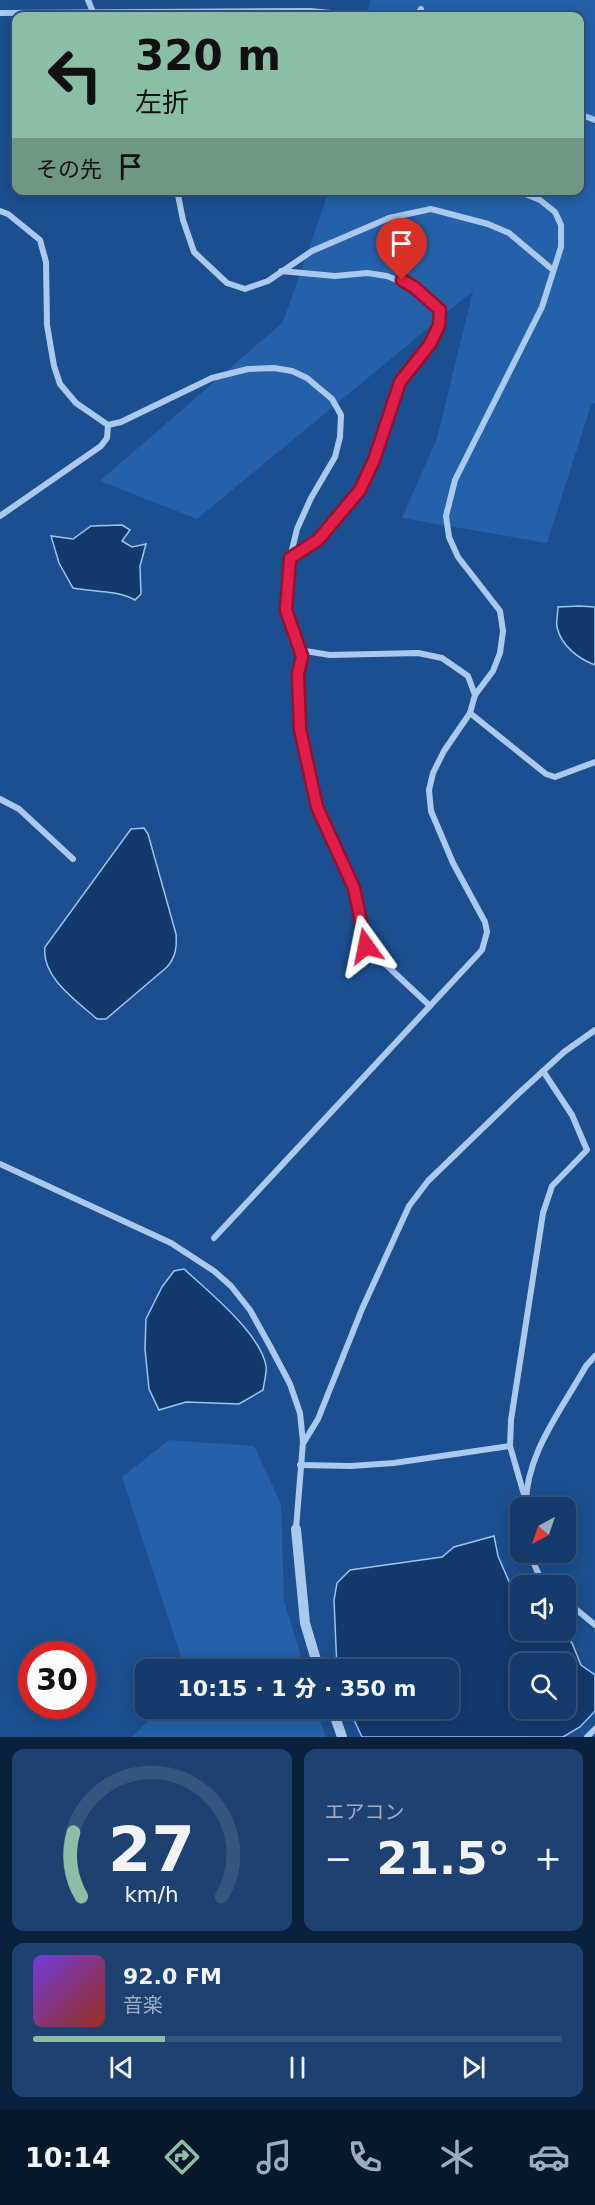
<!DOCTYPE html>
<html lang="ja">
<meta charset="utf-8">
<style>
body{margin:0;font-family:"DejaVu Sans","Noto Sans JP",sans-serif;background:#1d4271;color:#f1f3f6;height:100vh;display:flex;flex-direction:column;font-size:22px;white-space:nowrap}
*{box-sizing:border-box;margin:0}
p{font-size:20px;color:#9dadc1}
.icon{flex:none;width:33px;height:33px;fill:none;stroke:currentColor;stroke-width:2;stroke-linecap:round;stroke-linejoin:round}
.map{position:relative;height:1737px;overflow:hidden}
.details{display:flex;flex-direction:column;gap:12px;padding:12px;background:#0b203b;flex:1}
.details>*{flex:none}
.banner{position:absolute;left:12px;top:12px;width:572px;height:183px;border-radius:12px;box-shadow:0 3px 15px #0003,0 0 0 2px #33557e;background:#8abfa5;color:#111;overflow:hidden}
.needle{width:39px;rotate:220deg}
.tools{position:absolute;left:510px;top:1497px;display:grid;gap:12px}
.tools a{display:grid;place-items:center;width:66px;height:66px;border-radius:12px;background:#143b6b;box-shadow:0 3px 15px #0003,0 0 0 2px #33557e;font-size:30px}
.speed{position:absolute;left:18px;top:1641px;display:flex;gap:12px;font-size:30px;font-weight:700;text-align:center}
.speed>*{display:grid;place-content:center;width:78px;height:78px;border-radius:50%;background:#143b6b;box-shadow:0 3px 15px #0003,0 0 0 2px #33557e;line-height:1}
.speed .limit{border:9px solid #d22;background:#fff;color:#111}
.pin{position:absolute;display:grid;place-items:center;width:51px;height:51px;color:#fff;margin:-62px -26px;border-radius:50% 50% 50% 0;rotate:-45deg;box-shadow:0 0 6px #0007}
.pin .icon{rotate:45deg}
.me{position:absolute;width:66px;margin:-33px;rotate:348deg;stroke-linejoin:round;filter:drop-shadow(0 0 4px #0008)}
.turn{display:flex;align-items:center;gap:21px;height:126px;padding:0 24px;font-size:27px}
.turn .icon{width:78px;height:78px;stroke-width:2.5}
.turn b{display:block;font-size:42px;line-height:51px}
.then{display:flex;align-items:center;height:57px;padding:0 24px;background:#0003;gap:12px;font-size:22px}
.big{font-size:45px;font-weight:800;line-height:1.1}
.details .card{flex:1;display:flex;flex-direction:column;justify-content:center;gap:9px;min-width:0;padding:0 21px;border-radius:12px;background:#1d4271}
.details .dial{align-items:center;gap:0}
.dial svg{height:156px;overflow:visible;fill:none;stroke:#33557e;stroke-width:7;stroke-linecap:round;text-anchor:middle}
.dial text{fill:#f1f3f6;stroke:none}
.song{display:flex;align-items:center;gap:18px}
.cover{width:72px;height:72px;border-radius:9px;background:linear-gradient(135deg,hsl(260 70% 55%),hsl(10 70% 35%))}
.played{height:6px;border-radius:3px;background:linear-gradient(90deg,#8abfa5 25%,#33557e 25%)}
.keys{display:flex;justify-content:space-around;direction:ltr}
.heat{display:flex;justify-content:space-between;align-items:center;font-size:33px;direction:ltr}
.details .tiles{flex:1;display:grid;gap:12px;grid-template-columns:1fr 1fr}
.card:last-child{grid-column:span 2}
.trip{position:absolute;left:135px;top:1659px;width:324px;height:60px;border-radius:12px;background:#143b6b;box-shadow:0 3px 15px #0003,0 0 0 2px #33557e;font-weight:800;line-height:60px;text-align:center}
.dock{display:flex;height:96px;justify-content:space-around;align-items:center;background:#08182b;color:#9dadc1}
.dock .icon{width:42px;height:42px}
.dock .on{color:#8abfa5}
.dock b{font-size:27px;color:#f1f3f6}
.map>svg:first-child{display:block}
</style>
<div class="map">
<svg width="595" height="1737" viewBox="0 0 595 1737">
<rect width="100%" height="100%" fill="#1b4f8f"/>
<g fill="#2461a8">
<path d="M370,0H595V403L591,405L547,543L402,518L437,438L473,291L197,519L100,481L283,322L329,191L579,190V16H367Z"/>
<path d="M169,1440L254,1446L281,1504L284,1601L305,1669H185L122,1477Z"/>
<path d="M160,1709H316L326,1737H132Z"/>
</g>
<g fill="#123a6d" stroke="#9cc4f0" stroke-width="1.5" fill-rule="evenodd">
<path d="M122,525L130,530L122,541L132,547L146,544L140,566L141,594L135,600C117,590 93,592 73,588L59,563L51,536L73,539L91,526Z"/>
<path d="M579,606L595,607V665C579,659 561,646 557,627C556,621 558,613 558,607Z"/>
<path d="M144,828L148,834L176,934C177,946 176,957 167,967L106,1019H97C77,1001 41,977 45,947L131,829Z"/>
<path d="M184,1269C207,1290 261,1334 266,1366C267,1373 264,1382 263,1390L239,1404L186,1402L159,1410L149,1389L145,1349L146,1319L162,1287L174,1271Z"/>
<path d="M494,1536L498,1556L520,1607V1630L558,1631L572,1643L581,1665L595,1675V1711L580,1727L563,1737H362L349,1709L448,1708V1670L337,1669L334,1600L337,1583L350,1570L442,1557L454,1547ZM520,1664H566V1708H520Z"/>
</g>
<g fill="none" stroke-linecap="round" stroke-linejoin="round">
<g stroke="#a9c9ee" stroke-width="6">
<path d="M88,0L93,12"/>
<path d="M0,13L310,11L364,16"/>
<path d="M416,16L421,9"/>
<path d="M579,114L595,120"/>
<path d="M177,190L183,220L194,252L227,283L245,289L268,281L312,251L389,218L431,209L488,224L509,233L553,270"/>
<path d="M0,211L8,214L40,240L46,262L47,325L54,366L60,384L76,403L108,425L121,422L212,378L248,369L274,368L292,371L307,378L332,399L341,415L340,437L335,457L311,498L297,529L290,558L286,610L302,656L298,674L300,729L317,807L354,888L366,946L430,1006"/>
<path d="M281,271L335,276L367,273L387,276L414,287L440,310L439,325L430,344L400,382L374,460L360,490L318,540L290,558"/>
<path d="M0,516L101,446L107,438L108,425"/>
<path d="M299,650L330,655L418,653L442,658L468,676L475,695"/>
<path d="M470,713L546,774L555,777L595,762"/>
<path d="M0,799L19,809L73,859"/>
<path d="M0,1164L171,1243L214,1271L231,1286L250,1310L270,1346L290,1384L300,1413L303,1442L296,1529"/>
<path d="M214,1238L482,950L487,932L485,922L453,863L431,811L429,790L433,773L444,751L470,713L475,695L493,671L500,653L503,631L500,611L458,557L449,537L446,516L455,480L542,307L561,247V225L555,212L540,200L516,190"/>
<path d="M304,1442L318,1419L362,1309L409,1206L428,1181L518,1094L564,1052L595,1030"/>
<path d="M300,1465L351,1466L394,1463L510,1446"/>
<path d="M525,1498L510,1446L511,1420L543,1213L552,1186L587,1150L572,1115L543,1071"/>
<path d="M526,1508C524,1456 562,1409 586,1366L595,1356"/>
<path d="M529,1552L541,1580L547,1586"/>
<path d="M566,1601L595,1625"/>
<path d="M587,1737L595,1729"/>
</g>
<g stroke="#a9c9ee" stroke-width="10">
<path d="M296,1529L305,1623L319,1670"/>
<path d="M332,1708L342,1737"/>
</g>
</g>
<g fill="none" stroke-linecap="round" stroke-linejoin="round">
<g stroke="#92132f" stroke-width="15">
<path id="route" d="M366,946L354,888L317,807L300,729L298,674L302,656L286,610L290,558L318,540L360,490L374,460L400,382L430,344L439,325L440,310L414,287L402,280"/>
</g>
<use href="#route" stroke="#e11d48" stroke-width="10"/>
</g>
</svg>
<div class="tools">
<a><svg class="needle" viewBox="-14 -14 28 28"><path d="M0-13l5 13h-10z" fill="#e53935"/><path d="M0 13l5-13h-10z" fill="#9dadc1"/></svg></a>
<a><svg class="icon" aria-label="sound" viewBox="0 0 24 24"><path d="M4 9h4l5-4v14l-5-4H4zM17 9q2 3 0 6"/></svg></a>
<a><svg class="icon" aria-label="search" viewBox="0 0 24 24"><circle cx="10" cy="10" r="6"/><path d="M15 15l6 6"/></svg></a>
</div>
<div class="speed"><div class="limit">30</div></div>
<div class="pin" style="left:402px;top:280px;background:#d93025"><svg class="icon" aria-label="arrive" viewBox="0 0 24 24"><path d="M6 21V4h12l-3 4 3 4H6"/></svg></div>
<svg class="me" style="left:366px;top:946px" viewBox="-20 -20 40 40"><path d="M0-17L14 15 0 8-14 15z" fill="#e11d48" stroke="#fff" stroke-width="4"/></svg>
<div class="trip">10:15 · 1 分 · 350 m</div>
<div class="banner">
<div class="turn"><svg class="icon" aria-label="left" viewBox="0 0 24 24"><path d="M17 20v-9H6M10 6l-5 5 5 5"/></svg><div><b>320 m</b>左折</div></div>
<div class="then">その先<svg class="icon" aria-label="arrive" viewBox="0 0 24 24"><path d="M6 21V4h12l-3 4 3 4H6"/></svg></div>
</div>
</div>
<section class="details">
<div class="tiles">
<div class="card dial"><svg viewBox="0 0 100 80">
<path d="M14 69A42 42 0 1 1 86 69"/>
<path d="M14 69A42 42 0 0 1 10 36" stroke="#8abfa5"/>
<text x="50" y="56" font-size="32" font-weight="700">27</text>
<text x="50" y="72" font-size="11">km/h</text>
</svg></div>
<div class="card"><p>エアコン</p>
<div class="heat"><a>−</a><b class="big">21.5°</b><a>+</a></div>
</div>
<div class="card">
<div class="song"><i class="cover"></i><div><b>92.0 FM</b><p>音楽</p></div></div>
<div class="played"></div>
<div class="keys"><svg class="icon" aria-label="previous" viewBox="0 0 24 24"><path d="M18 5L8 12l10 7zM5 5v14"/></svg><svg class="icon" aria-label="pause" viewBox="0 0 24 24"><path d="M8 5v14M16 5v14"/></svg><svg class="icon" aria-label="next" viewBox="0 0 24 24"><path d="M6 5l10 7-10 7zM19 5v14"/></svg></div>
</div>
</div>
</section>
<nav class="dock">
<b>10:14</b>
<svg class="icon on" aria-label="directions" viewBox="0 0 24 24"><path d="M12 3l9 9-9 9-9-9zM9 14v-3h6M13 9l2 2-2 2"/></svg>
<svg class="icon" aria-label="music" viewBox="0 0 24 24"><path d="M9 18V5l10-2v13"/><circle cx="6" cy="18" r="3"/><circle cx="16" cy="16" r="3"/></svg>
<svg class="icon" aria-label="phone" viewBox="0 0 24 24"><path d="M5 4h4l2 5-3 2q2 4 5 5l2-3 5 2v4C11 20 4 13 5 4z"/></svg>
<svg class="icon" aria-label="climate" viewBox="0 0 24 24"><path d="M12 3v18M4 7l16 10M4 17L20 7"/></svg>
<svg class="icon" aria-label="car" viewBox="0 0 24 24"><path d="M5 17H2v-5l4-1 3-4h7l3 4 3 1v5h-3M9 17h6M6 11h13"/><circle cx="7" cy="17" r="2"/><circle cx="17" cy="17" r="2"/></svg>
</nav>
